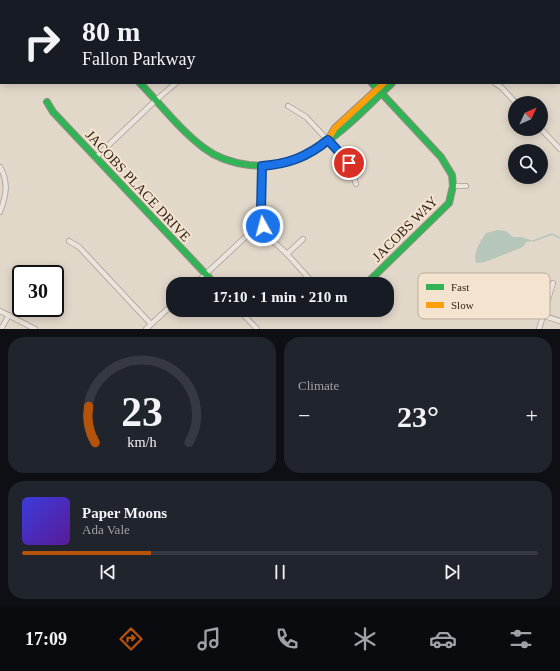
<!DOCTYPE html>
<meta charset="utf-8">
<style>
body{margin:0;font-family:Georgia,serif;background:#20242c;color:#f1f3f6;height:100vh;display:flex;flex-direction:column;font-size:15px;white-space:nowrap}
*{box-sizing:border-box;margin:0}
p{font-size:13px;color:#9ea1a6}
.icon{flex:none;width:22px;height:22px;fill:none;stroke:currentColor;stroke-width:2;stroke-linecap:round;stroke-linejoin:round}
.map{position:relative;height:329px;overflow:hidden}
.panel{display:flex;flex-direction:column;gap:8px;padding:8px;background:#0d0f14;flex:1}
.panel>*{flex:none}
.guide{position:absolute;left:0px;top:0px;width:560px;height:84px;box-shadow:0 2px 10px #0003;background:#171b24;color:#f1f3f6;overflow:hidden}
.needle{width:26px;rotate:46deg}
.tools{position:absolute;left:508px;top:96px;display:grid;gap:8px}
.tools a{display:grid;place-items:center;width:40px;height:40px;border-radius:50%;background:#171b24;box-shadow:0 2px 10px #0003;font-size:20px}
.speed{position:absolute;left:12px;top:265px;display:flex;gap:8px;font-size:20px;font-weight:700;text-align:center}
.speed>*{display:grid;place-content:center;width:52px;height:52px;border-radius:50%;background:#171b24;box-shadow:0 2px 10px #0003;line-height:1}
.speed .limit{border:2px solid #111;border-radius:6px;background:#fff;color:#111}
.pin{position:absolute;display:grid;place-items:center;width:34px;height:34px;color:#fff;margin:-17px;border:2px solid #fff;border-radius:50%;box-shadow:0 1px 4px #0007}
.me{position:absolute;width:44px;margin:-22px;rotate:353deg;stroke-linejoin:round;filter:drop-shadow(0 0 3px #0008)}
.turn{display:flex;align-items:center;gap:14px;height:84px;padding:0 16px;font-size:18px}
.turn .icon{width:52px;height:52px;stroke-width:2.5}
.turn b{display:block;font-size:28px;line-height:34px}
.big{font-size:30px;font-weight:800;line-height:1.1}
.panel .widget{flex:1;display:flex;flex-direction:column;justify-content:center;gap:6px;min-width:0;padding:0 14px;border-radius:16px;background:#20242c}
.panel .dial{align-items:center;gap:0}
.dial svg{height:104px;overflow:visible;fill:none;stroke:#363941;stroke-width:7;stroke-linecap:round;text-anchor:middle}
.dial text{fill:#f1f3f6;stroke:none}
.song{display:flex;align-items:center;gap:12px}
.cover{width:48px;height:48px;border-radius:6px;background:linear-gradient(135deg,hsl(240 70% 55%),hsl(270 70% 35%))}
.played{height:4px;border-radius:2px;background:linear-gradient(90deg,#b45309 25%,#363941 25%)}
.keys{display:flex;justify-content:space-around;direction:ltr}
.heat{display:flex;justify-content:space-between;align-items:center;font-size:22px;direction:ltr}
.panel .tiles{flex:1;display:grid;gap:8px;grid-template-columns:1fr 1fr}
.widget:last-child{grid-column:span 2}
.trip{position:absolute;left:166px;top:277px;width:228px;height:40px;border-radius:16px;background:#171b24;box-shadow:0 2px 10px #0003;font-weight:800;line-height:40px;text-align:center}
.dock{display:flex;height:64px;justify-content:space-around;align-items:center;background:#090b0e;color:#9ea1a6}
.dock .icon{width:28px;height:28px}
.dock .selected{color:#b45309}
.dock b{font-size:18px;color:#f1f3f6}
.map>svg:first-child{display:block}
</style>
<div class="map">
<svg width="560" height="329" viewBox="0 0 560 329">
<rect width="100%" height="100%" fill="#e2d8ca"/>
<path fill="#b6c6ba" d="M498,230L506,231L513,237H522L533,241L526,242L523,247L485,262L476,263C473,252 480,242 486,233Z"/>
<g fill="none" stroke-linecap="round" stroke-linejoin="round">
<path stroke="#b6c6ba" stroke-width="1.5" d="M533,241L552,234L560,238"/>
<g stroke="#a79d94" stroke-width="6">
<g id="street">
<path d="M293,0L294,1"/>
<path d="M395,0L396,1"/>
<path d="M483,0V1"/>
<path d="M50,1L52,0"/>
<path d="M0,48L1,47"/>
<path d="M495,83L502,88L516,103"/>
<path d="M288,106L306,117L349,163L356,184"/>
<path d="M541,118L543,116"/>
<path d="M541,129L560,149"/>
<path d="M95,158L156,100L176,83"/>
<path d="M262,166L261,211L263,226L272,240L287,254L314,284"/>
<path d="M0,167C9,182 6,197 0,212"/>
<path d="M453,186H466"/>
<path d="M69,241L79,247L151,324"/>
<path d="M287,254L303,239"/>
<path d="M195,284L253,230L263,226"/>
<path d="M465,296L484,297L560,321"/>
<path d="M239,310L257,329"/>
<path d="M0,311L35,329"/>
<path d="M1,329L9,315"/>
<path d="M146,329L173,304"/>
<path d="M539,329L553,283"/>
</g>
</g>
<g stroke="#978d84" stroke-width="8">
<g id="fast">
<path d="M55,0L56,1"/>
<path d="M559,37L560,38"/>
<path d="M140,83C161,105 180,130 204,148C217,158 233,163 249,165C310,171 352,121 392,83"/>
<path d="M47,102L53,112L215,284"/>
<path d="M366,284L449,203L453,186L452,175L441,157L372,83"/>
</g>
</g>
<g stroke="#978d84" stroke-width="8">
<path id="slow" d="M329,138L335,128L384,83"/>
</g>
<use href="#street" stroke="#eae4dc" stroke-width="4.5"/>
<use href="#fast" stroke="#30b455" stroke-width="6"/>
<use href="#slow" stroke="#ff9f0a" stroke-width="6"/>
</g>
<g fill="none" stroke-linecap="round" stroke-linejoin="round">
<g stroke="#114b97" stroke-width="10">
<path id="route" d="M263,226L261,211L262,166C288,164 307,157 328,140L349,163"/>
</g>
<use href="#route" stroke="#1a73e8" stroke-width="7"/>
</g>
<g text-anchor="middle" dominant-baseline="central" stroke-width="4" stroke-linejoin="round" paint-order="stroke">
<g font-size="14" fill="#35251d" stroke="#f4e4cf">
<text transform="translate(138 186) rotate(47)">JACOBS PLACE DRIVE</text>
<text transform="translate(405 229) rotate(-45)">JACOBS WAY</text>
</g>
</g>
<rect x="418" y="273" width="132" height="46" rx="6" fill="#f4e4cf" stroke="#bbab9a" stroke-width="1"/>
<rect x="426" y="284" width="18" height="6" fill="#30b455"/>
<rect x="426" y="302" width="18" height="6" fill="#ff9f0a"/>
<g font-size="11" fill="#35251d">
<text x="451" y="291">Fast</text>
<text x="451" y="309">Slow</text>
</g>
</svg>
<div class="tools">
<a><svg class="needle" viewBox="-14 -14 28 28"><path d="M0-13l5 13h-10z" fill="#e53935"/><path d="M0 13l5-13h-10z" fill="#9ea1a6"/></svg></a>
<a><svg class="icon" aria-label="search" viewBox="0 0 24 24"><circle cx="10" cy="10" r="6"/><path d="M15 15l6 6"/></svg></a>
</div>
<div class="speed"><div class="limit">30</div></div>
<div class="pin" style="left:349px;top:163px;background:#d93025"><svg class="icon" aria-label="arrive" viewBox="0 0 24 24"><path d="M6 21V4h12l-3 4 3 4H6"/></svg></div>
<svg class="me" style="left:263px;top:226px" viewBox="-20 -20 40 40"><circle r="17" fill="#1a73e8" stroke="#fff" stroke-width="3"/><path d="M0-11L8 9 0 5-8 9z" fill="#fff"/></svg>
<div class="trip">17:10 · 1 min · 210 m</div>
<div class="guide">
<div class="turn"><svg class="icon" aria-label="right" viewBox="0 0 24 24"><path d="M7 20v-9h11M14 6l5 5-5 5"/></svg><div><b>80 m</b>Fallon Parkway</div></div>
</div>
</div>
<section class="panel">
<div class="tiles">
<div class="widget dial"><svg viewBox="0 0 100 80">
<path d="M14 69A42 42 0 1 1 86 69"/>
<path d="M14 69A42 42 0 0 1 9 41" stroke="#b45309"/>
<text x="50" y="56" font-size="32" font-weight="700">23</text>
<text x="50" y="72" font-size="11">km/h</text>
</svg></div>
<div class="widget"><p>Climate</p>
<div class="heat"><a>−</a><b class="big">23°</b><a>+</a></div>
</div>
<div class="widget">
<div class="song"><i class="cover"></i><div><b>Paper Moons</b><p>Ada Vale</p></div></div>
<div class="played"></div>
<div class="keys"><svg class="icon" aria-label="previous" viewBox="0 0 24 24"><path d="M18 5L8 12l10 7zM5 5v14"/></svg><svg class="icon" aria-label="pause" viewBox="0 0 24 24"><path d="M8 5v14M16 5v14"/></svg><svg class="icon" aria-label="next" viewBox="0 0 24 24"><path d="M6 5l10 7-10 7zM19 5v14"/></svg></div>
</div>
</div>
</section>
<nav class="dock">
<b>17:09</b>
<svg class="icon selected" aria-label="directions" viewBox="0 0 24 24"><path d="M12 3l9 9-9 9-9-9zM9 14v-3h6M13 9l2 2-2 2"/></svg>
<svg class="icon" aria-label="music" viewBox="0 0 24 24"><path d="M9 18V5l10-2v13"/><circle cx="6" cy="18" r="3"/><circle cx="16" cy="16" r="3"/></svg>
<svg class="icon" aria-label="phone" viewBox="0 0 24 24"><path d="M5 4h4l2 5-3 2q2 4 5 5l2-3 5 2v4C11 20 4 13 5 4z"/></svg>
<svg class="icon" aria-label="climate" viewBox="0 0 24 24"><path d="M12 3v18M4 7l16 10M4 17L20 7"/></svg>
<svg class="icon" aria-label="car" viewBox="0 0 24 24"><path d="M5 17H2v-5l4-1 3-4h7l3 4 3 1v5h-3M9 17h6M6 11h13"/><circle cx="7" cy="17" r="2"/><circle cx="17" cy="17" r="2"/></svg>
<svg class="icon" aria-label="filters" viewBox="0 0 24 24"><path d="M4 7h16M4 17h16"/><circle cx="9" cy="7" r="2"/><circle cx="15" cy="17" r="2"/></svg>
</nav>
